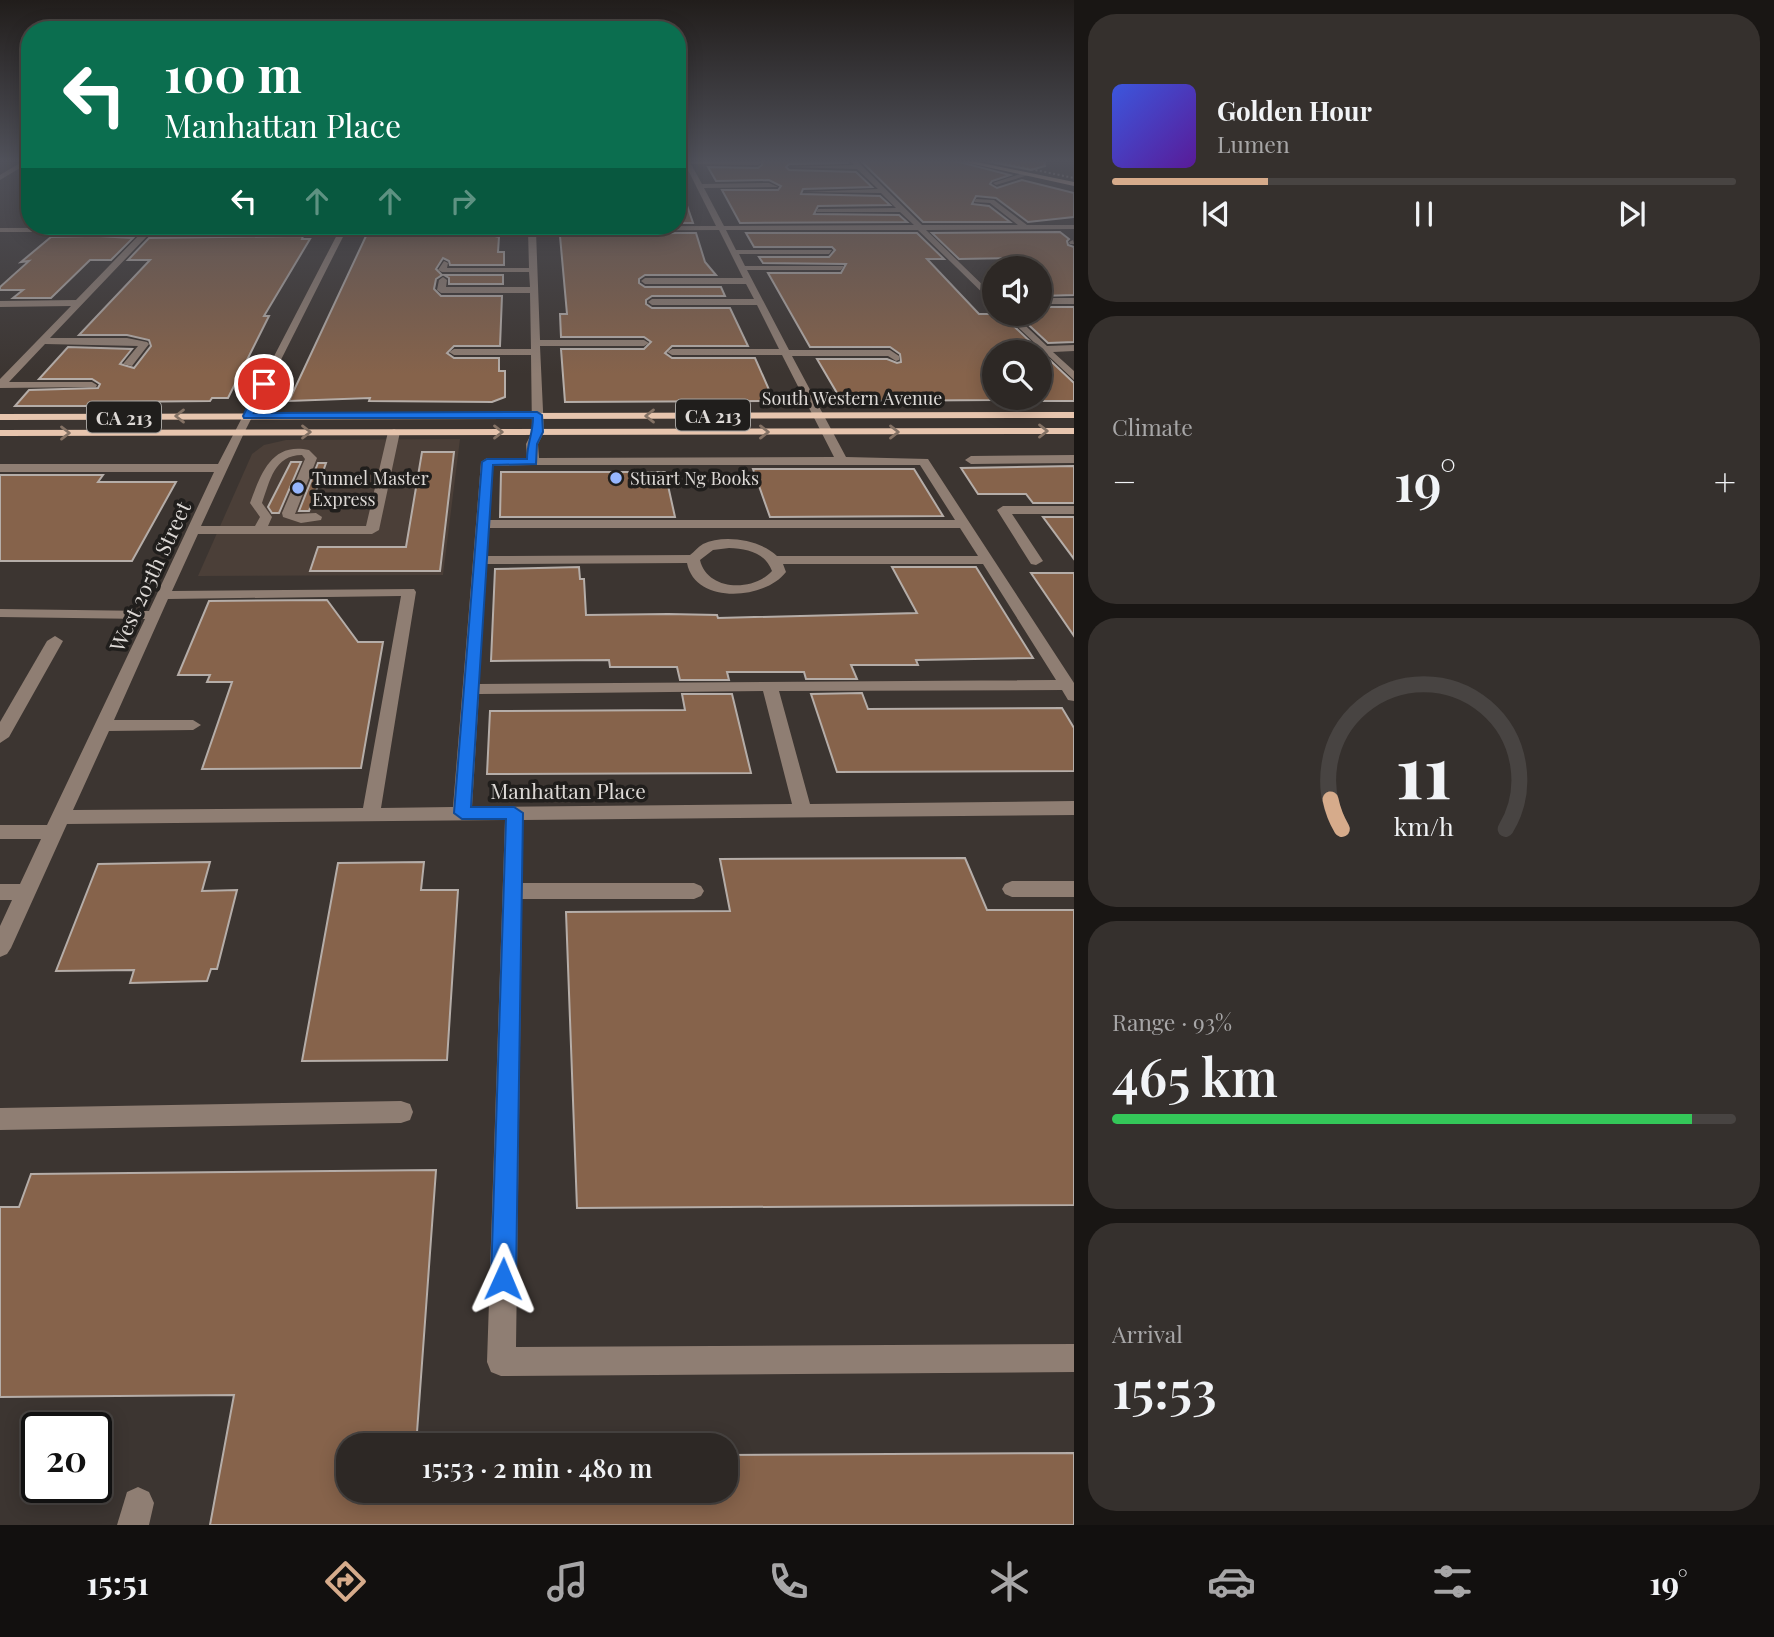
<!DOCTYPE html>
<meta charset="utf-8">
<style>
body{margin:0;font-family:"Playfair Display",serif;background:#35302d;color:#f1f3f6;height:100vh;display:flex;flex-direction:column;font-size:26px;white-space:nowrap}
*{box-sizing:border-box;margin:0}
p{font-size:23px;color:#a7a6a7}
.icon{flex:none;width:38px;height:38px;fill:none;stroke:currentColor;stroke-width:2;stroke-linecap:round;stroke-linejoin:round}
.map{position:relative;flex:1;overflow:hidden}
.details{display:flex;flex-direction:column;gap:14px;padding:14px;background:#191614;width:700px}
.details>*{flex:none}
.guide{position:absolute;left:21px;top:21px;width:665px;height:214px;border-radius:28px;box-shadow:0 4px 18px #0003,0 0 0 2px #484442;background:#0b6e4f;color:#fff;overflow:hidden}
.tools{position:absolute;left:982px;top:256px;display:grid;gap:14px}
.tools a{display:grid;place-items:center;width:70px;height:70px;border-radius:50%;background:#2d2825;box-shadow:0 4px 18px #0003,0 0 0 2px #484442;font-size:35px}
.speed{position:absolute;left:21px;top:1412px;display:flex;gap:14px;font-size:35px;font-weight:700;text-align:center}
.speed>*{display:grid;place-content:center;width:91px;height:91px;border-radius:50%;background:#2d2825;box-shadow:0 4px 18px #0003,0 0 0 2px #484442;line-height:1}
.speed .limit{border:4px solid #111;border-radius:10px;background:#fff;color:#111}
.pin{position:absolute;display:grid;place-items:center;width:60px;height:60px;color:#fff;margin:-30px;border:4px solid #fff;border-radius:50%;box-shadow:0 2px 7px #0007}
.me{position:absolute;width:77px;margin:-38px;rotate:1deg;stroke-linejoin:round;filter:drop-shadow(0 0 5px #0008)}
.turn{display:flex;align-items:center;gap:24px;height:147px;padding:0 28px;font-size:32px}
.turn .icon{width:91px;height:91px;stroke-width:2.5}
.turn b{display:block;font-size:49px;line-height:60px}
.lanes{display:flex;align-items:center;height:66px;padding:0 28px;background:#0003;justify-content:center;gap:35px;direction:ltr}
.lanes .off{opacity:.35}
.big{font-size:52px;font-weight:600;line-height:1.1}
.details .tile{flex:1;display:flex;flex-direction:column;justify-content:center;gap:10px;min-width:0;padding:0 24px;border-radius:28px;background:#35302d}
.details .dial{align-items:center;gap:0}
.dial svg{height:182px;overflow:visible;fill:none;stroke:#484442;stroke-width:7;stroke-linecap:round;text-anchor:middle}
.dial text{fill:#f1f3f6;stroke:none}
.song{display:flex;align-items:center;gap:21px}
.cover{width:84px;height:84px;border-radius:10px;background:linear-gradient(135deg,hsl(230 70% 55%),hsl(270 70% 35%))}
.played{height:7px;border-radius:4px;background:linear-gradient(90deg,#d6ab8b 25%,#484442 25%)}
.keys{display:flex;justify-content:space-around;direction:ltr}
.heat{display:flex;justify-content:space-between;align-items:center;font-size:38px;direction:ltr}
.charge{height:10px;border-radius:5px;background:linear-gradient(90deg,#34c759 93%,#484442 0)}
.trip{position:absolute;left:336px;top:1433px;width:402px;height:70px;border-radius:28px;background:#2d2825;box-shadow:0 4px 18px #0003,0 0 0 2px #484442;font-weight:600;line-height:70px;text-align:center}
.tabs{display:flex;height:112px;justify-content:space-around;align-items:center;background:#12100f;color:#a7a6a7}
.tabs .icon{width:49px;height:49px}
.tabs .on{color:#d6ab8b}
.tabs b{font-size:32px;color:#f1f3f6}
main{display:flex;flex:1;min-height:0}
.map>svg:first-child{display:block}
</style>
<main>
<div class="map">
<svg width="1074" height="1525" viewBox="0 0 1074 1525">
<rect width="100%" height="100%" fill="#3c3531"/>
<path fill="#4b3f38" d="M460,439L443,575L198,576L252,454L264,445L286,440Z"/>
<g fill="#86634b" stroke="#b5ada8" stroke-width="2">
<path d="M788,160H846L848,163L789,164L786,167L789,170L856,172L872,187L803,189L801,194L880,196L890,205L818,206L814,214L899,215L907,222L740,223L722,190H778L781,186L769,180L716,181L708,167L758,168L762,165L763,161Z"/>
<path d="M860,160H952L1010,175L992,181L990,184L997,188L1022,180L1074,193V217L1028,222L996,198L976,196L972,204L989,206L1010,222H923Z"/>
<path d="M981,160H1044L1045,166L1031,170Z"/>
<path d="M677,191H682L693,223H677Z"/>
<path d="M1060,232L1069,239L1067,241L1068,245L1074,247V295L1040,296V268H1027L1016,258L959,259L932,233Z"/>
<path d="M677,233H696L705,262L716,275H645L639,279V283L645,287H721L725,296H652L646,300V304L652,308H730L748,346H672L665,353L672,358H755L774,401L565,402L561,349H644L651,342L644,337H561L560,314H567L560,236Z"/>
<path d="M746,233H917L944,259H927L979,314H1001L1074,383V401H1040V352H994V400L859,401L857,398H848L845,394L837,393L817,359H887L897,363L901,362L900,354L890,347H810L768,273H841L846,264L763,263L759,257H829L835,250L832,247H754Z"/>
<path d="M491,235L499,237L498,252H504V265H450L449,261L443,258L436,269L442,275L436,279L434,289L441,296H502L500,346H454L447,353L454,358H499V371H505V397L492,402L369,401L370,398L289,401L366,236Z"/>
<path d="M303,236L302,239H310L264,316H269L228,398H212L210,401L110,402L107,406H15L29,390L98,388L100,384L92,379H39L68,347L132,349L120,364L134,368L151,346L149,340L127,335H79L150,260H128L149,238Z"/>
<path d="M51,237L96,236L133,238L111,260H90L51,298H13L23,290H0V287L29,261L21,262Z"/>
<path d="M444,275H503V284H449V278Z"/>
<path d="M1040,307H1074V342L1048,343L1017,314H1040Z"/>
<path d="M422,452H454L440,571H310L318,547H406Z"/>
<path d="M291,462H301L279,513H272L268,507Z"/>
<path d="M318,463H326L309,511H299Z"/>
<path d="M1074,466V503H1033L1026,494H978L961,468Z"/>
<path d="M753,469H914L943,516L770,517Z"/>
<path d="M501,472H665L675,517H500Z"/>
<path d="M0,475H103L98,482H176L132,561H0Z"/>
<path d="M1043,517H1074V559Z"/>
<path d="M579,567L580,579H584L586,615L668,614L717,615L718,618L917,613L892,567H976L1033,658L916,660L918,665H851L857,679H806L804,672H727L729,680H680L677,667H610L609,660L491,661L495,569Z"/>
<path d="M1031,573H1074V636Z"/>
<path d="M327,600L358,642H383L361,768L202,769L232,682H207L210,675H178L209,601Z"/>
<path d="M862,693L868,709L1062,708L1074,728V771L837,772L811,694Z"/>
<path d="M682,694H732L751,773L487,774L490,711L685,710Z"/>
<path d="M965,858L987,910H1074V1205L577,1208L566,912L730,911L720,859Z"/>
<path d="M210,862L202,891L237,890L217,969H211L207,981L130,983L134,970L56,971L98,864Z"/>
<path d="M424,862L421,890H458L447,1060L302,1061L338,863Z"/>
<path d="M436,1170L416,1446H348V1491H726V1455L1074,1453V1525H210L234,1395L0,1397V1207H19L31,1174Z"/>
</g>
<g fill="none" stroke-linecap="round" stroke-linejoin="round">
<g fill="#8f7e73" fill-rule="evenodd">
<path d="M25,160L30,162L0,180V175Z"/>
<path d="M683,160H759L761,163L758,165L691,164L702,184L769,183L778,187L704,188L724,226L914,225L900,212H816L818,209L896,208L881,193L803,192L878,189L857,169L789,167L854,165L849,160H856L922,225H1018L990,203L974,202L976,199L994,200L1027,225H1074V229L926,230L994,296V304L918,230H726L736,250H832L829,254H739L745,266H844L841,270H747L789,350H890L899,356V360L896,361L888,356H792L846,457L928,459L1074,683V701L1068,700L1062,690L779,691L810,804L1074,801V815L523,820L522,883H694L701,886L704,891L701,896L694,899H522L516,1347L1074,1344V1372L501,1376L491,1372L487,1362L505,820L67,824L11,948L7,954L0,957V926L12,900H0V884H20L41,839H0V825H47L145,619L0,617V609L149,611L214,472H0V464H218L339,231L151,232L50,338H127L147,342L149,344L132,366L123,364L138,346L45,344L9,382H92L97,385L96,387L0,388V379L71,306L0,307V301L76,300L142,232H0V228L716,226ZM719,230L743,278H645L641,281L645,284H746L754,299H652L648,302L652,305H757L779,349H672L667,352L672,355H782L834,457L539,458L538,444L544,432L540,346H644L649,343L644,340H540L536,231ZM346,231H528L529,268H447L448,263L444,261L438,270L442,272H529L530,287H446L447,280L443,277L439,280L437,290L441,293H530L531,349H454L449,352L454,355H531L532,432L526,444L527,458H487L481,462L453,807L381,808L416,592L414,589L172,591L198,534H372L379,530L400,432L394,429L388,432L366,526H268L272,517L262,503C270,481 274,455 302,455L305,459L282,513L283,517L301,523L321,520L322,517L316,513L295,514L317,458L309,450C271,442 261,474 250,503L260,517L255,526H201L244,433ZM532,465H920L955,520H489L493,466ZM489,528H960L978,556H777C761,540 724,534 703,544C698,547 694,552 690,555L487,556ZM729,548C747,549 765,552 772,571C753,592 707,591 700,560L713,550ZM687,563C695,605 765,600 786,572L783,564H983L1056,680L479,684L487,564ZM401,596L363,808L73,810L109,731L193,730L201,725L193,720H114L168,599ZM763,691L792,804L472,807L479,694Z"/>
<path d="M1026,172L1028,175L996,185L993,183Z"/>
<path d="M1073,240L1074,244H1070L1069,242Z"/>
<rect x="1040" y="298" width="34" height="6"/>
<path d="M1003,313H1012L1047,346L1074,345V351L1053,352L1074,371V380Z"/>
<path d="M1074,455V463L971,464L965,460L971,456Z"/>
<path d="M1003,506H1074V514H1012L1043,561L1036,565L1031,564L997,510Z"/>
<path d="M55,636L63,641L9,737L0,743V722L47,641Z"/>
<path d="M1012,881H1074V897H1012L1005,894L1002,889L1005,884Z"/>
<path d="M401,1101L410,1104L413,1112L410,1120L401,1123L0,1130V1108Z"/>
<path d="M138,1487L149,1492L154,1503L149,1525H117L127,1492Z"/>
</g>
<g fill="#e7c5ae" fill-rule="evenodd">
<path d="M955,160H967L1074,182V186Z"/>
<path d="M1074,412V418L0,420V414Z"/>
<path d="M1074,428V434L0,436V430Z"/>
</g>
<path stroke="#aca7a4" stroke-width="2" stroke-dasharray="2 2.5" stroke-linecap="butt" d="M987,160L1074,178"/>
</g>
<defs><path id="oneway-chevron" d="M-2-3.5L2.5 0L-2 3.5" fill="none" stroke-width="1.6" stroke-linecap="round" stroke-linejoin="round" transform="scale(1.75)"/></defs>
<g stroke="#847265">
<use href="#oneway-chevron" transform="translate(180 416) rotate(180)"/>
<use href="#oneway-chevron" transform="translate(650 416) rotate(180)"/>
<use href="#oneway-chevron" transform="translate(1043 431)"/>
<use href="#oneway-chevron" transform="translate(306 432)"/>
<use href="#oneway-chevron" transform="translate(498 432)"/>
<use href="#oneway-chevron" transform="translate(764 432)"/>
<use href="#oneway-chevron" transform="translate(894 432)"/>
<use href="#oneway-chevron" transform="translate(65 433)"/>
</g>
<linearGradient id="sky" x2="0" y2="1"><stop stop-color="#211d1b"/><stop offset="0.43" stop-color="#50515a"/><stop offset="1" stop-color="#50515a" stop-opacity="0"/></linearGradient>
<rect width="1074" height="374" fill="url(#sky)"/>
<path fill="#1a73e8" stroke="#114b97" stroke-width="2" d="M264,381L269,384L254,413L537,412L542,415L543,432L537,444L536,464L493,465L471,807H514L523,813L516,1279L512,1288L503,1291L495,1288L491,1279L506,819H462L454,813L482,462L487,459H527C527,444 533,433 533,418H244L243,416L259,384Z"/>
<g fill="#96b6fd" stroke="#201e1c" stroke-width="2.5">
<circle cx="616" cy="478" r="7"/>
<circle cx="298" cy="488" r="7"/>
</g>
<g text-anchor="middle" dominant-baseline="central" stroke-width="7" stroke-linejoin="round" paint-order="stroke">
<g font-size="18" fill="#ddd9d6" stroke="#201e1c">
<text x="852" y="398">South Western Avenue</text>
</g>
<g font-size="18" fill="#ddd9d6" stroke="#201e1c" text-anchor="start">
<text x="312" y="478">Tunnel Master<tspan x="312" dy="21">Express</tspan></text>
<text x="630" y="478">Stuart Ng Books</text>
</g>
<g fill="#201e1c" stroke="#a4a19e" stroke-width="2">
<rect x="676" y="399.5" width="74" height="31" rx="5"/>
<rect x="87" y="401.5" width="74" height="31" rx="5"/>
</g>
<g font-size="19" font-weight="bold" fill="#ddd9d6">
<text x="713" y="415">CA 213</text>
<text x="124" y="417">CA 213</text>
</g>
<g font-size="21" fill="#ddd9d6" stroke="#201e1c">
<text transform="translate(149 576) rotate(-65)">West 205th Street</text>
<text x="568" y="790">Manhattan Place</text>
</g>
</g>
</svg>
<div class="tools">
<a><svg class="icon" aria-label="sound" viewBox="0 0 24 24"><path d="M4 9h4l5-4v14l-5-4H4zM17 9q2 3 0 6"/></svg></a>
<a><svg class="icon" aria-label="search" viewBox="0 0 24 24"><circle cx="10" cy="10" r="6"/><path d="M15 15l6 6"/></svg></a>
</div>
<div class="speed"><div class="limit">20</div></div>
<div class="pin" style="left:264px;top:384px;background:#d93025"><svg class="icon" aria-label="arrive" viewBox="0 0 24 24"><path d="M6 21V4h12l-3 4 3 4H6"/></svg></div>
<svg class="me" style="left:503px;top:1279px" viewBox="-20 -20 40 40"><path d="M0-17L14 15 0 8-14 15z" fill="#1a73e8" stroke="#fff" stroke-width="4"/></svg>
<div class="trip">15:53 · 2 min · 480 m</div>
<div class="guide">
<div class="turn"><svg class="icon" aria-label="left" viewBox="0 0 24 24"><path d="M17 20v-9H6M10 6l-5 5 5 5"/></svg><div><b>100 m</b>Manhattan Place</div></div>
<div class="lanes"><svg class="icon" aria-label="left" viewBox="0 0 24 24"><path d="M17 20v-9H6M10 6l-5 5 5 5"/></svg><svg class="icon off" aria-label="ahead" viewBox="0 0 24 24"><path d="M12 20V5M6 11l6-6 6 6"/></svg><svg class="icon off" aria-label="ahead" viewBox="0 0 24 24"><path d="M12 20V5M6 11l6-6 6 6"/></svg><svg class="icon off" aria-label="right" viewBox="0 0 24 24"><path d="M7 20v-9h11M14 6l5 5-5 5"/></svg></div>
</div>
</div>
<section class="details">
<div class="tile">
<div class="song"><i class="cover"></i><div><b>Golden Hour</b><p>Lumen</p></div></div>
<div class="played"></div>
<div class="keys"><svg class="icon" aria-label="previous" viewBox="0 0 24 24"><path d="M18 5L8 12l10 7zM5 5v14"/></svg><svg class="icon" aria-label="pause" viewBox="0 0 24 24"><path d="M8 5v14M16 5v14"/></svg><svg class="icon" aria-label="next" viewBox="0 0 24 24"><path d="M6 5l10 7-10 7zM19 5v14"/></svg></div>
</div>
<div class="tile"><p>Climate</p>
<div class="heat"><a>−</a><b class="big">19°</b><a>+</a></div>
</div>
<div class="tile dial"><svg viewBox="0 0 100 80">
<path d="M14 69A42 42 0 1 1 86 69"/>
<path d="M14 69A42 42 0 0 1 9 56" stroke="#d6ab8b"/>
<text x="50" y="56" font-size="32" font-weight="700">11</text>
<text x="50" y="72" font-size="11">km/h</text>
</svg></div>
<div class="tile"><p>Range · 93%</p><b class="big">465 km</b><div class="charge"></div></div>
<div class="tile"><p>Arrival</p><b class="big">15:53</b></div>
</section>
</main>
<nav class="tabs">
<b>15:51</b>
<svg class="icon on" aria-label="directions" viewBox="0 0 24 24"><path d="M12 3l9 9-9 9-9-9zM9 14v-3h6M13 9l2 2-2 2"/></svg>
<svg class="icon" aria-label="music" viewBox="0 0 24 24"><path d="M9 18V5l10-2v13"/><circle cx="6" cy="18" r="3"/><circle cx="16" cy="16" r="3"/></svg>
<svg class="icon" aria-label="phone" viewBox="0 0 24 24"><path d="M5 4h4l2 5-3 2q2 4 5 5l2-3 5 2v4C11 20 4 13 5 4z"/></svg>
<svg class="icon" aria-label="climate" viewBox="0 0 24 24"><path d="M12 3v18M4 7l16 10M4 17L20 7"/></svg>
<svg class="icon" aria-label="car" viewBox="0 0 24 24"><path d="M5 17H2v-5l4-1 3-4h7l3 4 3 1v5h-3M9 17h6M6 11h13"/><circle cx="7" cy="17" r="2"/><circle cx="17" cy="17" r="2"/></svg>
<svg class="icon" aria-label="filters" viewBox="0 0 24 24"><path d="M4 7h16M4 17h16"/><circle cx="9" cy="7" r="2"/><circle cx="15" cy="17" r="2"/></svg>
<b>19°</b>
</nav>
